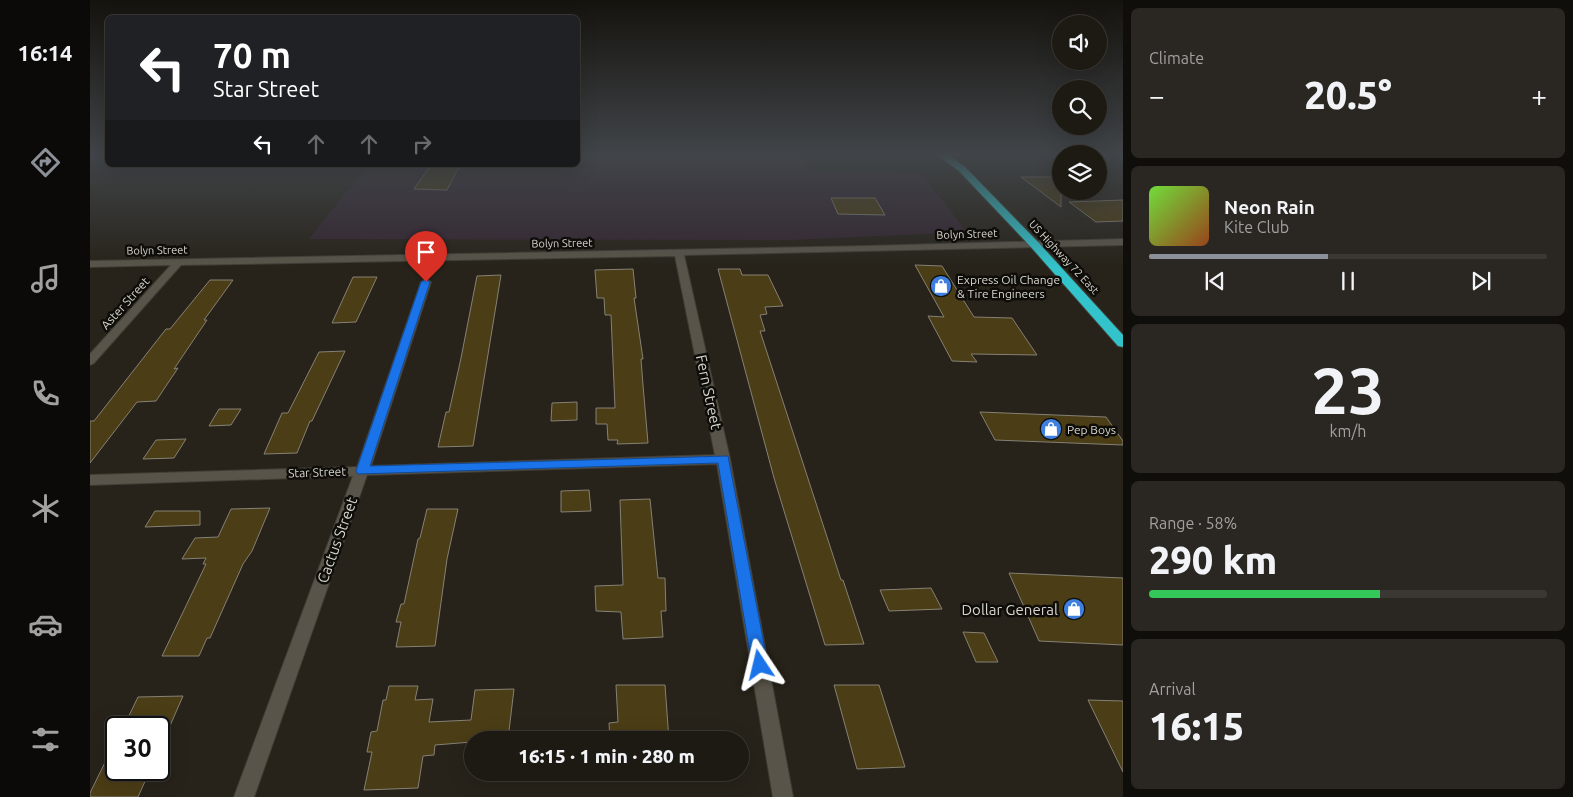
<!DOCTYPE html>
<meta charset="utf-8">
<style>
body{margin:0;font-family:Ubuntu,sans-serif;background:#2a2722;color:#f1f3f6;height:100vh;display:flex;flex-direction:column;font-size:19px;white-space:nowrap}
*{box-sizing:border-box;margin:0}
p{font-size:16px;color:#a0a1a0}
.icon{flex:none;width:28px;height:28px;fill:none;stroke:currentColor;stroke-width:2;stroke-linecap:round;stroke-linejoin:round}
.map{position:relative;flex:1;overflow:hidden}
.panel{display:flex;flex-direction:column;gap:8px;padding:8px;background:#100e0b;width:450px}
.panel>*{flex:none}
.banner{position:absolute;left:15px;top:15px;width:475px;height:152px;border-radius:8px;box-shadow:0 5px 20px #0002,0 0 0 1px #3b3834;background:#202124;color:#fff;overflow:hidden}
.controls{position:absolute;left:962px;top:15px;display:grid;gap:10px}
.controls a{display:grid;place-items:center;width:55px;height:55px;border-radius:50%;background:#1d1a14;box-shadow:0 5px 20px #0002,0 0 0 1px #3b3834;font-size:25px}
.speed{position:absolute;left:15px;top:716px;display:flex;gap:10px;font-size:25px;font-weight:700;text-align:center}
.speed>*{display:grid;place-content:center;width:65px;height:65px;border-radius:50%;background:#1d1a14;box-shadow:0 5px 20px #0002,0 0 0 1px #3b3834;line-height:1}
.speed .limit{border:2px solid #111;border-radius:8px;background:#fff;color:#111}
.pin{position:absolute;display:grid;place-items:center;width:42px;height:42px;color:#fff;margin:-51px -21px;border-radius:50% 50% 50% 0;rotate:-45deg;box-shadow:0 0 5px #0007}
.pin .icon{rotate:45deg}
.me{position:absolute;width:55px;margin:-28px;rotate:350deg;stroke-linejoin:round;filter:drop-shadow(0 0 4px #0008)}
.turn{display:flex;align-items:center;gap:18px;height:105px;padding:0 25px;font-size:22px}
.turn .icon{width:65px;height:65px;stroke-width:2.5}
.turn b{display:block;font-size:35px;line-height:42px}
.lanes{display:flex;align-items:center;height:48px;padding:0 25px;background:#0003;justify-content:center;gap:25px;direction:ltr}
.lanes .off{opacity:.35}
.big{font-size:38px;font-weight:800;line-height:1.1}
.panel .card{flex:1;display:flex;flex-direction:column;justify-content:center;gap:8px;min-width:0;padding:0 18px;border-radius:8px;background:#2a2722}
.panel .dial{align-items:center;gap:0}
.dial b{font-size:65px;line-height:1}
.song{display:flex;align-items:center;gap:15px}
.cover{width:60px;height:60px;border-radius:8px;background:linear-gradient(135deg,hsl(100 70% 55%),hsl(20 70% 35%))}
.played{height:5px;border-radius:2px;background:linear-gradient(90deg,#8c9099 45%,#3b3834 45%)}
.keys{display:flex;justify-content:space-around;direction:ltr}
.heat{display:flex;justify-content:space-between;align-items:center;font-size:28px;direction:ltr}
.charge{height:8px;border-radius:4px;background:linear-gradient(90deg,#34c759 58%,#3b3834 0)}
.trip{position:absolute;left:374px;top:731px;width:285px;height:50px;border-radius:25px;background:#1d1a14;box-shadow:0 5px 20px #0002,0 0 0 1px #3b3834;font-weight:800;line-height:50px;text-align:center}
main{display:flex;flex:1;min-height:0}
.menu{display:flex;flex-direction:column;width:90px;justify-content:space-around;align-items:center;background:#0c0a08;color:#a0a1a0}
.menu .icon{width:35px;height:35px}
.menu .on{color:#8c9099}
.menu b{font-size:22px;color:#f1f3f6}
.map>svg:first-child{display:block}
</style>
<main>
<nav class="menu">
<b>16:14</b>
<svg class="icon on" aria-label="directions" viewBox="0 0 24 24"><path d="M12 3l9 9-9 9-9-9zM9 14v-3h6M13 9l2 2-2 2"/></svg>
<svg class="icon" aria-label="music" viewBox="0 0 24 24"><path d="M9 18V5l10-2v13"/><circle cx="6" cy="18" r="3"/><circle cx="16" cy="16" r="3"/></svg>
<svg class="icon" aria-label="phone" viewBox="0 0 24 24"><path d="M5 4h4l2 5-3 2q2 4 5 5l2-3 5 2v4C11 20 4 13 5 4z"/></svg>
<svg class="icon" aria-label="climate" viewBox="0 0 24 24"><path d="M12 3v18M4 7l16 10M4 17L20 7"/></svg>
<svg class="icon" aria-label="car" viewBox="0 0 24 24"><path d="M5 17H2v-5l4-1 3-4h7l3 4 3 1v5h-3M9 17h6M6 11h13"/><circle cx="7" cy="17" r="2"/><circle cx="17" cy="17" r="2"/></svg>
<svg class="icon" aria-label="filters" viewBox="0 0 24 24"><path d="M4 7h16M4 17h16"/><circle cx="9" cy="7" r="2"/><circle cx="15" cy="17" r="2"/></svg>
</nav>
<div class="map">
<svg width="1033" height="797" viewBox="0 0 1033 797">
<rect width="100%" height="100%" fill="#27231a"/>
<path fill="#342632" d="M488,155H713L719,171L832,174L877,232L701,240L219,239L278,165H488Z"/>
<g fill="#4b3d15" stroke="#858175">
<path d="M341,165H370L357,190L324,189Z"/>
<path d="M931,177H971V207Z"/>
<path d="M741,198H785L795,215L748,214Z"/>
<path d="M1033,200V221L1006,222L979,202Z"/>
<path d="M825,265L852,266L884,317L922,318L947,355L881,354L887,362L862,361L838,316L854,317Z"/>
<path d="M543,269L546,298H544L553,359H551L553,385L558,443L527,444L528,440H518L517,424H506V408H525L521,315H515L514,298H507L505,270Z"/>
<path d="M628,269H650L652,275H678L693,306L675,307L677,314L670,315L675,331H670L751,580H753L774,644L735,645L684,478Z"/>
<path d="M411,275L383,446L348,447L356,412H359L371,358L387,276Z"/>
<path d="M263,277H287L266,322L242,323Z"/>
<path d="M120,280H143L114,320H117L84,369L88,368L66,401L47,402L0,463V421H4L76,329H80Z"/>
<path d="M255,351L222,421H220L207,453L174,454L192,413H198L229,352Z"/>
<path d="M487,402V420L461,421L462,403Z"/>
<path d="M129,409H151L141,425L119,426Z"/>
<path d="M890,412L1016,417L1033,441V445L905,440Z"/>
<path d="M96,439L84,458L53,459L66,440Z"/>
<path d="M499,490L501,511L471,512V491Z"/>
<path d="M560,499L568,578H575L576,611H571L573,637L533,639L531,612L506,611L505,586L533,585L530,500Z"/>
<path d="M180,508L162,551L153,564L120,638H117L109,656H72L116,564H113L116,558L92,559L105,538L128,537L141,509Z"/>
<path d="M337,509H368L357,559L345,646L306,647L311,622H306L311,604H314L328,539L330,538Z"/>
<path d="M65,511H110V525L55,527Z"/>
<path d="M919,573L1033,578V645L949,641Z"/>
<path d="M841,588L852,609L799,611L790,590Z"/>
<path d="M873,632L894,633L908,662H886Z"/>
<path d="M526,685H575L579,740H520L519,723L528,722Z"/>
<path d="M744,685H789L815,767L767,769Z"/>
<path d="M299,686H328L325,700L343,699L339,722L381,720L385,690L424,689L418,739L382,740V742L345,745L344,755L333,756L328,788L274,790L282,752H277L281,732L287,731L293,700H296Z"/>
<path d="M93,696L79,728H33L48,697Z"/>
<path d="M998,700L1033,701V772Z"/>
<path d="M26,740V770H60L48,797H0V793Z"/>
</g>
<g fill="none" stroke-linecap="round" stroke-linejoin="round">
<g stroke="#403d35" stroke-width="2">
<path id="minor" d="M1033,239V245L594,255L640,459L703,797H683L627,464L277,475L164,797H144L263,476L0,485V475L267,467L331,282L336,279L341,282L281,466L625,455L585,256L91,265L4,363L0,365V354L81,265L0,267V261L777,246Z"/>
</g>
<g stroke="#403d35" stroke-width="2">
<path id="highway" d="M847,155H858L875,167L948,242L1033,335V347L1028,346L940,246L869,171Z"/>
</g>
<use href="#minor" fill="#585449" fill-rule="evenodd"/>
<use href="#highway" fill="#33c3cb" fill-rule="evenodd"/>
</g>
<linearGradient id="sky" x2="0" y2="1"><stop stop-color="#15130e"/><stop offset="0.58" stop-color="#414549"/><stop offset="1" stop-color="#414549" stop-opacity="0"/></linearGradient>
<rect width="1033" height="267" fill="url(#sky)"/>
<path fill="#1a73e8" stroke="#114b97" d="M336,279L340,282L280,466L638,456L678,665L676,670L670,672L664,670L662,665L628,463L268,474L266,471L331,282Z"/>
<defs>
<g id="shop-disc" transform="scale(1.125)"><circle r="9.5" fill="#3f7fe0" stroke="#0f0d09"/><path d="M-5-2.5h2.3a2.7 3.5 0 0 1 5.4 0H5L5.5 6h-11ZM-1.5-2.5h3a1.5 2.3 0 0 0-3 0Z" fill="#fff"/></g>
</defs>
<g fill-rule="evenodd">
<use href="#shop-disc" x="851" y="286"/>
<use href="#shop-disc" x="961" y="429"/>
<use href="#shop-disc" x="984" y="609"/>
</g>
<g text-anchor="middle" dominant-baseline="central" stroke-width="5" stroke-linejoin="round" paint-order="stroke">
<g font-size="11" fill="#d7d5ce" stroke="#0f0d09">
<text transform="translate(877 234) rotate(-2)">Bolyn Street</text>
<text transform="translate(472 243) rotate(-1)">Bolyn Street</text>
<text transform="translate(67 250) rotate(-1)">Bolyn Street</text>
<text transform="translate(974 257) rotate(47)">US Highway 72 East</text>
</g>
<g font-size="12" fill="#d7d5ce" stroke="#0f0d09" text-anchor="start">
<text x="867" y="279">Express Oil Change<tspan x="867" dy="14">&amp; Tire Engineers</tspan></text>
<text x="977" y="429">Pep Boys</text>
</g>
<g font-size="12" fill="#d7d5ce" stroke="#0f0d09">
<text transform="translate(35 303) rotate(-48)">Aster Street</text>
<text transform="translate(227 472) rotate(-2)">Star Street</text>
</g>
<g font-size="15" fill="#d7d5ce" stroke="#0f0d09">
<text transform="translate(619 392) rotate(78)">Fern Street</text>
<text transform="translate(247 540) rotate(-70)">Cactus Street</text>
</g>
<g font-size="15" fill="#d7d5ce" stroke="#0f0d09" text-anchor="end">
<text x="968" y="609">Dollar General</text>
</g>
</g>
</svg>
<div class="controls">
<a><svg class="icon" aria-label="sound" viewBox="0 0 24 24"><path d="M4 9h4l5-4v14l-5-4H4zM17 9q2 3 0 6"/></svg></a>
<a><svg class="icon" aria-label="search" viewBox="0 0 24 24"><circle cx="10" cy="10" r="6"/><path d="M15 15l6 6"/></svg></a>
<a><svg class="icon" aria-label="layers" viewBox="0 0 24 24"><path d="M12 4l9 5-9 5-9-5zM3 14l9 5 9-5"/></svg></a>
</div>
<div class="speed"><div class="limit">30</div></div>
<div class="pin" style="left:336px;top:282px;background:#d93025"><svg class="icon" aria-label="arrive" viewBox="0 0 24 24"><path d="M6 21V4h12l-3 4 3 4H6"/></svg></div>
<svg class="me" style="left:670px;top:665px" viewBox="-20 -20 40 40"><path d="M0-17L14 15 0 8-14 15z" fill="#1a73e8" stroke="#fff" stroke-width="4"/></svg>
<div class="trip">16:15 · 1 min · 280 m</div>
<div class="banner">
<div class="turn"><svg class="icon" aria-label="left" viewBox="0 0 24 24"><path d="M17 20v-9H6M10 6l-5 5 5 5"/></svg><div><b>70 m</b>Star Street</div></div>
<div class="lanes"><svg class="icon" aria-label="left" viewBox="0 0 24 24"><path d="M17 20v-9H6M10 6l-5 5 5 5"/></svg><svg class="icon off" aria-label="ahead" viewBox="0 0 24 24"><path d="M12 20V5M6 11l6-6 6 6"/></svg><svg class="icon off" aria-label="ahead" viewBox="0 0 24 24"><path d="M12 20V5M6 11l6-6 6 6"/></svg><svg class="icon off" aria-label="right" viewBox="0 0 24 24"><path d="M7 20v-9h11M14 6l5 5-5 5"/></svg></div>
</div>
</div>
<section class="panel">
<div class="card"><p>Climate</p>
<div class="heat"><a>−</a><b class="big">20.5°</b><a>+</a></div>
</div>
<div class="card">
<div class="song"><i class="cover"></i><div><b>Neon Rain</b><p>Kite Club</p></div></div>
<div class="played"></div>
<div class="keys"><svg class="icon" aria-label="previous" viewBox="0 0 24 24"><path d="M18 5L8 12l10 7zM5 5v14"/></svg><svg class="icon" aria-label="pause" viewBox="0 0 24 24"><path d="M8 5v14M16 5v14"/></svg><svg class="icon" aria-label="next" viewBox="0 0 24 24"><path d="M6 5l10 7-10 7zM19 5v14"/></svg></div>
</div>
<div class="card dial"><b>23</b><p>km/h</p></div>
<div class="card"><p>Range · 58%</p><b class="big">290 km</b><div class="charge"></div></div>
<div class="card"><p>Arrival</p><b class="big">16:15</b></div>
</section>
</main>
